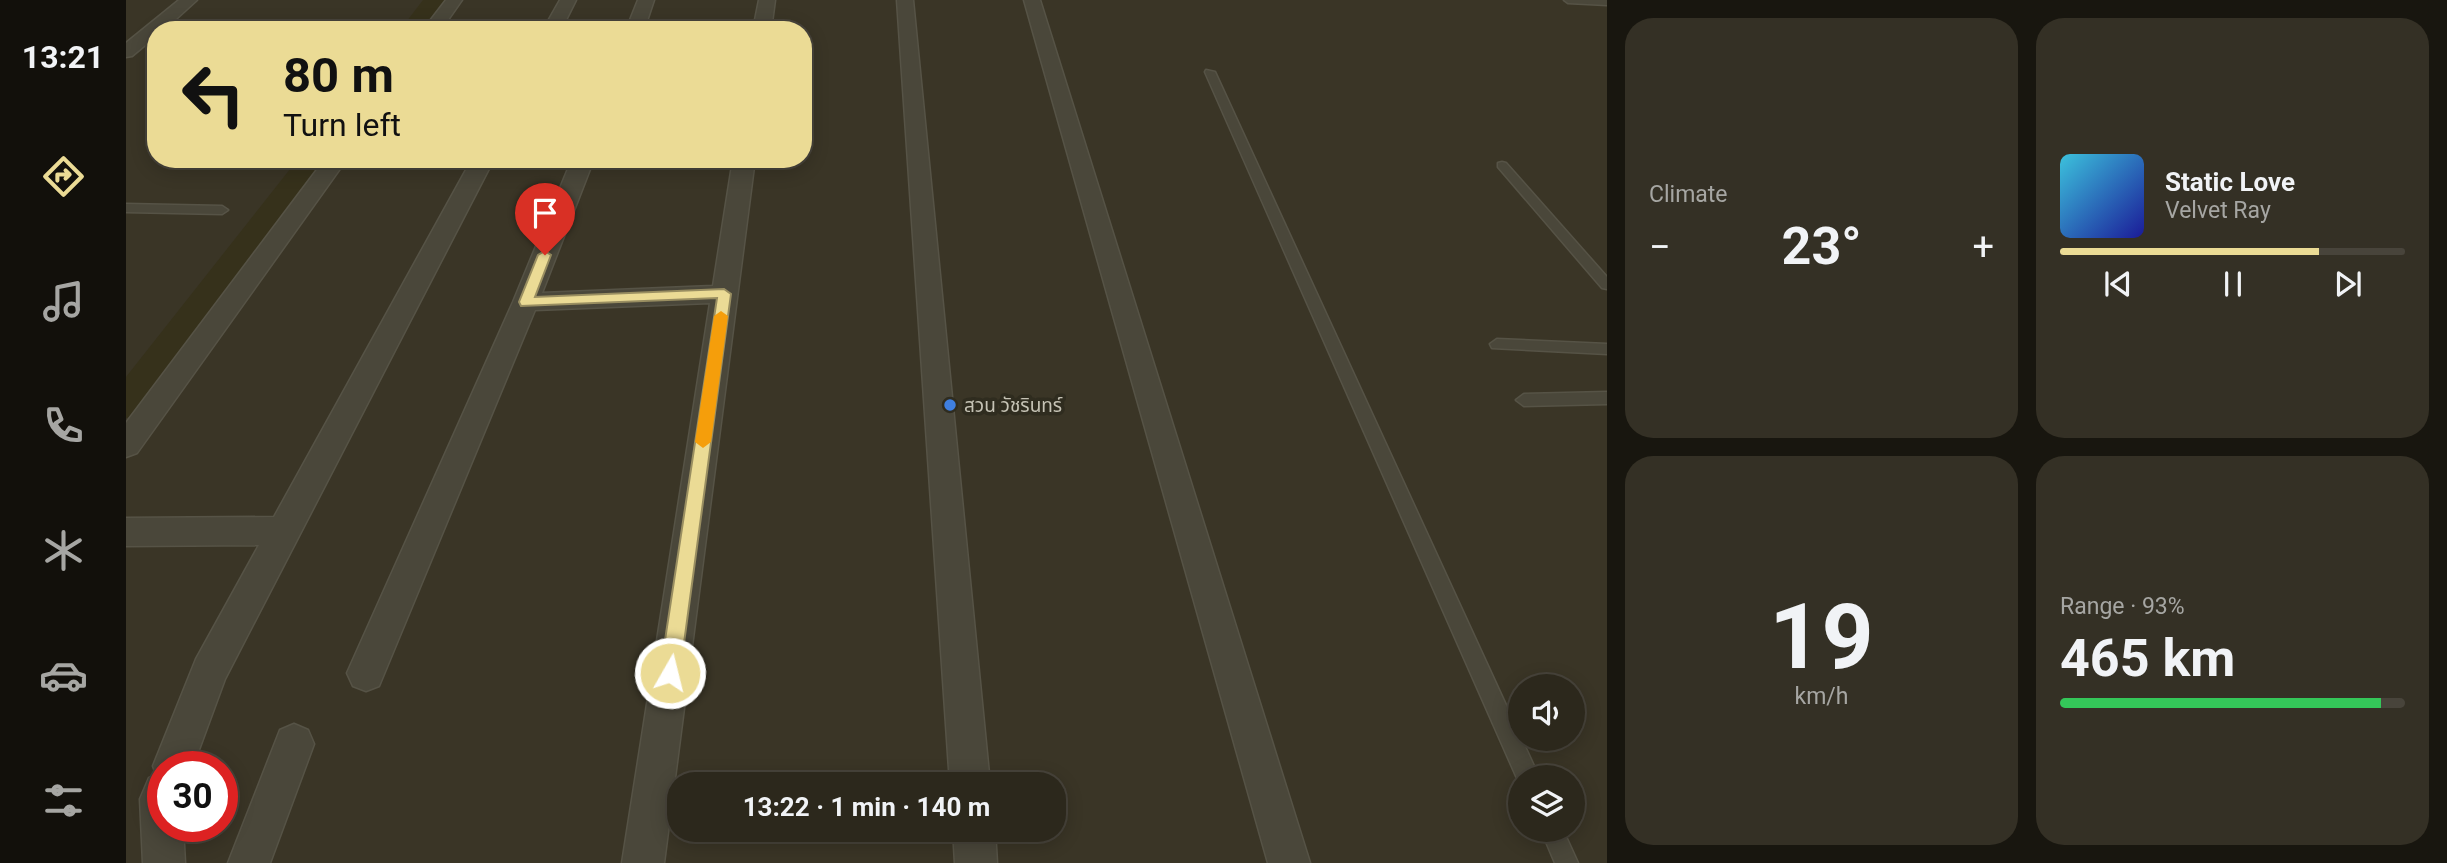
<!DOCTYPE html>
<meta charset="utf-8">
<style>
body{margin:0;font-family:Roboto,"Noto Sans Thai",sans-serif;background:#343025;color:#f1f3f6;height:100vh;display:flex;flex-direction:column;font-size:26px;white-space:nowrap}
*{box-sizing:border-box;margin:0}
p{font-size:23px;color:#a6a6a3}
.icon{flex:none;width:38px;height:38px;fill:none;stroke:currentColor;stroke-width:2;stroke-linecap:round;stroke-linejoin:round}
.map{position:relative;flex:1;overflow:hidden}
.details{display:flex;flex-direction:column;gap:18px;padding:18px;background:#18160f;width:840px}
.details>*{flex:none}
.top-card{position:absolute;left:21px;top:21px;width:665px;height:147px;border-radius:28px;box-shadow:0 4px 18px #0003,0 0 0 2px #48443b;background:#ebdb95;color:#111;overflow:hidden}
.controls{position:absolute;left:1382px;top:674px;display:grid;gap:14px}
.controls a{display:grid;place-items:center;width:77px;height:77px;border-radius:50%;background:#2c281c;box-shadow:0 4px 18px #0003,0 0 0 2px #48443b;font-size:35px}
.speed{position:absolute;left:21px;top:751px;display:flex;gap:14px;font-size:35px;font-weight:700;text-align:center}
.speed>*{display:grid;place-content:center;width:91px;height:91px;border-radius:50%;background:#2c281c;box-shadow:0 4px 18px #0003,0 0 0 2px #48443b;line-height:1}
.speed .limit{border:10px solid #d22;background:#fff;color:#111}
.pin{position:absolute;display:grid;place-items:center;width:60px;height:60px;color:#fff;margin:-72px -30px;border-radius:50% 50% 50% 0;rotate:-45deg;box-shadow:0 0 7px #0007}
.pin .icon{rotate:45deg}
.me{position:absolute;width:77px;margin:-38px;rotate:8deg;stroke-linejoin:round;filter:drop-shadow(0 0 5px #0008)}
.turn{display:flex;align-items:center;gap:24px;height:147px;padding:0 21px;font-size:32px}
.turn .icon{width:91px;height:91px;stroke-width:2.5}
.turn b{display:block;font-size:49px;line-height:60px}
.big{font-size:52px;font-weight:700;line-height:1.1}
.details .tile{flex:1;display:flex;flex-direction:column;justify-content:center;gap:10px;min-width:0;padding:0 24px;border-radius:28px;background:#343025}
.details .dial{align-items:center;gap:0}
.dial b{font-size:91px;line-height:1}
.song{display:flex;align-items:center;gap:21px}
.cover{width:84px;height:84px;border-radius:10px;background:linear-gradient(135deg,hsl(190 70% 55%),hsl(240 70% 35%))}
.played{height:7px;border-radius:4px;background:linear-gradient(90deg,#ebdb95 75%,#48443b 75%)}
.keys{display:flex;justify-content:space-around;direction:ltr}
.heat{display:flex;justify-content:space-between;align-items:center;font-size:38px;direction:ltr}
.charge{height:10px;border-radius:5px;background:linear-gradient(90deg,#34c759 93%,#48443b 0)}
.details .tiles{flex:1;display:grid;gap:18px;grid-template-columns:repeat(2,1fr)}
.trip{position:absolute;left:541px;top:772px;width:399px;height:70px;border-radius:28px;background:#2c281c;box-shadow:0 4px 18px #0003,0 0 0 2px #48443b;font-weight:700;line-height:70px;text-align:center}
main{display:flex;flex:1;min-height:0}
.menu{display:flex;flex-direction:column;width:126px;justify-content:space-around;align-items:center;background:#12100b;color:#a6a6a3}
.menu .icon{width:49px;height:49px}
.menu .active{color:#ebdb95}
.menu b{font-size:32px;color:#f1f3f6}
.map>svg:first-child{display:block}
</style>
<main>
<nav class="menu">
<b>13:21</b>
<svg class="icon active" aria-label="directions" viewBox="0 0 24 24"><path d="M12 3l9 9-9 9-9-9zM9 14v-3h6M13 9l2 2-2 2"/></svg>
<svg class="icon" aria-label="music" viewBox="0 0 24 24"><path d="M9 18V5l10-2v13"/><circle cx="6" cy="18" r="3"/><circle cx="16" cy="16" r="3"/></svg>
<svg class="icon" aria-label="phone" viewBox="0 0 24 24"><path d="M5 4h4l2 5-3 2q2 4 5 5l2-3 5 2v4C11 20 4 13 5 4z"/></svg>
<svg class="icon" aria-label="climate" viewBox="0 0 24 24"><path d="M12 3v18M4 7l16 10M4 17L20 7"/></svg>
<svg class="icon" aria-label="car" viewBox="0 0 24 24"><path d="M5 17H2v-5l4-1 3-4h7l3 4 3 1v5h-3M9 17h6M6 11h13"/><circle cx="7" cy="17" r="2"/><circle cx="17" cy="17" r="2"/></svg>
<svg class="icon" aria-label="filters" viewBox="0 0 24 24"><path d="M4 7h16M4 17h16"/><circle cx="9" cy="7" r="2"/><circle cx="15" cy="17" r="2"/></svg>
</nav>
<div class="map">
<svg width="1481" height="863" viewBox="0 0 1481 863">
<rect width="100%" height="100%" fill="#3a3526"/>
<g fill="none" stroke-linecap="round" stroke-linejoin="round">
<g fill="#36311b" fill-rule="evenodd">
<path d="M297,0H319L297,30H274Z"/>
<path d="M172,159H201L13,414L0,418V377Z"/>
</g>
<g stroke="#565346" stroke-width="3">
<g id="service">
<path d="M1438,0H1481V5L1442,3Z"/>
<path d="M1080,70L1089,72L1413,777H1395L1394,785L1079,72Z"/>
<path d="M1376,162L1380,163L1481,277V289L1476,288L1372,167V163Z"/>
<path d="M0,204L96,206L102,210L96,214L0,212Z"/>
<path d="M1371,339L1481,344V354L1366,348L1364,344Z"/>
<path d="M1481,392V404L1398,406L1390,400L1398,394Z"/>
<path d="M1415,830H1437L1452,863H1429Z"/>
</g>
</g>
<g stroke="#565346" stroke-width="3">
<g id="minor">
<path d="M53,0H71L38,30H30V36L6,56L0,57V43Z"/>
<path d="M320,0H336L315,30H297Z"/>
<path d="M434,0H450L435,30H417Z"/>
<path d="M512,0H528L518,30H500Z"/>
<path d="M633,0H649L645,30H627Z"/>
<path d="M771,0H787L864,784H824Z"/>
<path d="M898,0H914L1184,863H1142Z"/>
<path d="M199,159H221L11,453L0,457V423Z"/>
<path d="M346,159H368L99,679L67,766H37V826H57L59,863H17L14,799L23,778L30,774L27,766L70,659L133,545L0,546V518L148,517Z"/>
<path d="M446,159H468L416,293L587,286L607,159H629L538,863H496L584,303L409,310L253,686L240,691L227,686L221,673L387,302Z"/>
<path d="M168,724L182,730L188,744L144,863H102L154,730Z"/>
<path d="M827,830H869L871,863H829Z"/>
</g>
</g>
<use href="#service" fill="#4a473a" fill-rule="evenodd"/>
<use href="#minor" fill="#4a473a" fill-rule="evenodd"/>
</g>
<path fill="#ebdb95" stroke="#998e61" stroke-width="2" d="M419,251L425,255L409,297L598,289L605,294L554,673L551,680L544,683L537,680L534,673L591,298L395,306L393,302L412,255Z"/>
<path fill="#f59e0b" d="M595,311L602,316L585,442L577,448L569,442L588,316Z"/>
<circle fill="#3f7fe0" stroke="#2f2c1f" stroke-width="2.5" cx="824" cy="405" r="7"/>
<g text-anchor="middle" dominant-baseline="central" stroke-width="7" stroke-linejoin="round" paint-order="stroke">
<g font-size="19" fill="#c6c3b5" stroke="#2f2c1f" text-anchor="start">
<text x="838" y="405">สวน วัชรินทร์</text>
</g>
</g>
</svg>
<div class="controls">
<a><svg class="icon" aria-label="sound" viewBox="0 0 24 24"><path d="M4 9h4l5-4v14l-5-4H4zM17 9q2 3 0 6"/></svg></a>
<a><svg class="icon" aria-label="layers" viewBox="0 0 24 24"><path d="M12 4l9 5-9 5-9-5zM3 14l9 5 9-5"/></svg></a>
</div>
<div class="speed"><div class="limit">30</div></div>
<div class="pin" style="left:419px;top:255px;background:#d93025"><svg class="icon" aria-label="arrive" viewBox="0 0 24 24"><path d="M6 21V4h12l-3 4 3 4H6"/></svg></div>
<svg class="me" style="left:544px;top:673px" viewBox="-20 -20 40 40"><circle r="17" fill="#ebdb95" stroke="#fff" stroke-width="3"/><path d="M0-11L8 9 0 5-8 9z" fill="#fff"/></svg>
<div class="trip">13:22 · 1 min · 140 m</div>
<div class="top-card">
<div class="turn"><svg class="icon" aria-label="left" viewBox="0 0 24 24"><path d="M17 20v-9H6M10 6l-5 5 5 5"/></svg><div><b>80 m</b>Turn left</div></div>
</div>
</div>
<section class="details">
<div class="tiles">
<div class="tile"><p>Climate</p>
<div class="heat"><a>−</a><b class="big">23°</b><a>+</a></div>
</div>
<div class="tile">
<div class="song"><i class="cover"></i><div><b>Static Love</b><p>Velvet Ray</p></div></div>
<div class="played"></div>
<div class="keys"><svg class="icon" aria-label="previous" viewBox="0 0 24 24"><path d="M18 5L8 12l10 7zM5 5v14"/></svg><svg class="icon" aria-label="pause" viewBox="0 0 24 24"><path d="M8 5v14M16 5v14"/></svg><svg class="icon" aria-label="next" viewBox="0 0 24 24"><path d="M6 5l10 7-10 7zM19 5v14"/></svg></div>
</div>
<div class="tile dial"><b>19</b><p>km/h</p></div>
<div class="tile"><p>Range · 93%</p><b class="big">465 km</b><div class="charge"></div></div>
</div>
</section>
</main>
